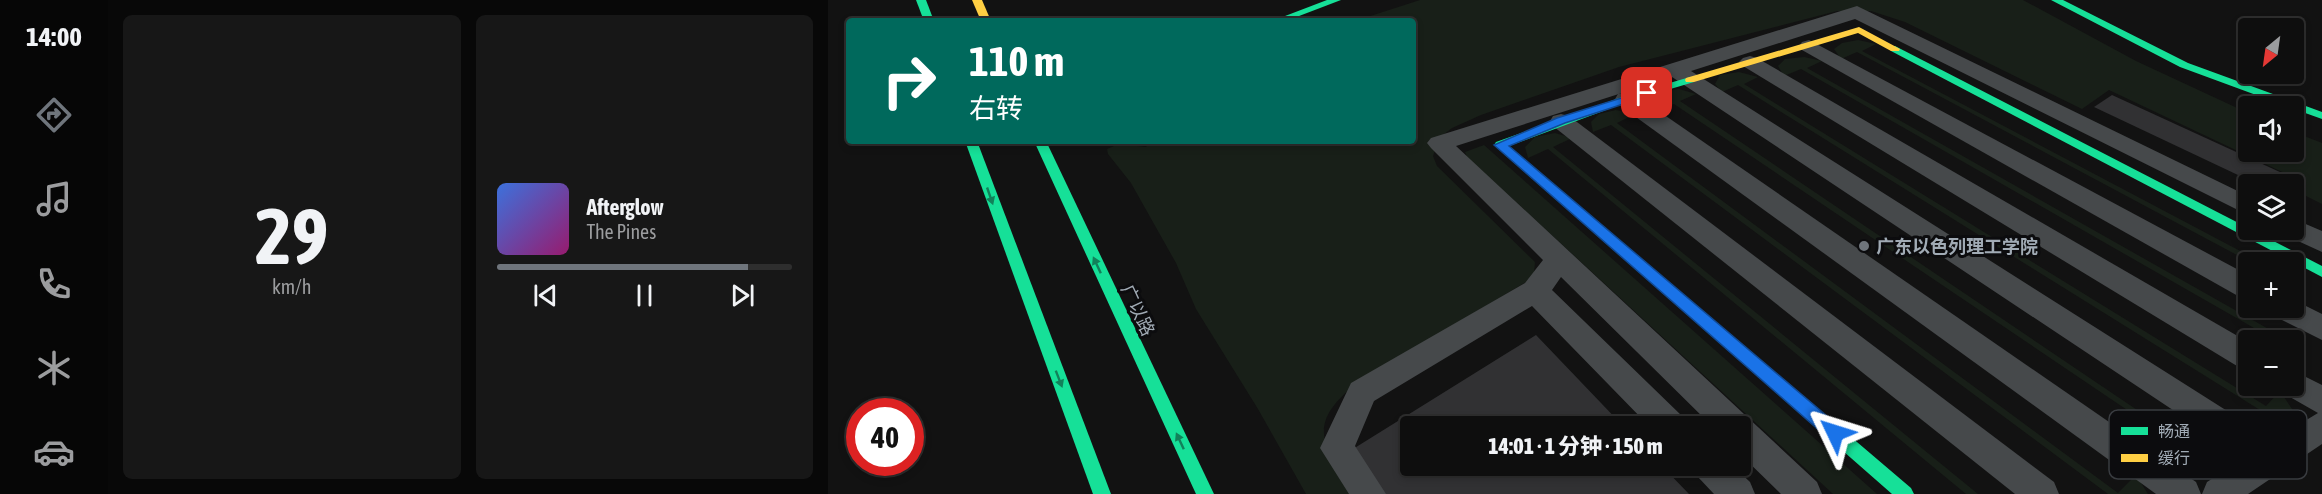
<!DOCTYPE html>
<html lang="zh">
<meta charset="utf-8">
<style>
body{margin:0;font-family:"Asap Condensed","Noto Sans SC",sans-serif;background:#171717;color:#f1f3f6;height:100vh;display:flex;flex-direction:column;font-size:22px;white-space:nowrap}
*{box-sizing:border-box;margin:0}
p{font-size:20px;color:#9b9c9e}
.icon{flex:none;width:33px;height:33px;fill:none;stroke:currentColor;stroke-width:2;stroke-linecap:round;stroke-linejoin:round}
.map{position:relative;flex:1;overflow:hidden}
.sheet{display:flex;flex-direction:column;gap:15px;padding:15px;background:#080808;width:720px}
.sheet>*{flex:none}
.hud{position:absolute;left:18px;top:18px;width:570px;height:126px;border-radius:6px;box-shadow:0 3px 9px #0003,0 0 0 2px #2e2e2e;background:#00695c;color:#fff;overflow:hidden}
.needle{width:39px;rotate:209deg}
.controls{position:absolute;left:1410px;top:18px;display:grid;gap:12px}
.controls a{display:grid;place-items:center;width:66px;height:66px;border-radius:6px;background:#0e0e0e;box-shadow:0 3px 9px #0003,0 0 0 2px #2e2e2e;font-size:30px}
.speed{position:absolute;left:18px;top:398px;display:flex;gap:12px;font-size:30px;font-weight:700;text-align:center}
.speed>*{display:grid;place-content:center;width:78px;height:78px;border-radius:50%;background:#0e0e0e;box-shadow:0 3px 9px #0003,0 0 0 2px #2e2e2e;line-height:1}
.speed .limit{border:9px solid #d22;background:#fff;color:#111}
.pin{position:absolute;display:grid;place-items:center;width:51px;height:51px;color:#fff;margin:-26px;border-radius:12px;box-shadow:0 3px 9px #0006}
.me{position:absolute;width:66px;margin:-33px;rotate:311deg;stroke-linejoin:round;filter:drop-shadow(0 0 4px #0008)}
.turn{display:flex;align-items:center;gap:21px;height:126px;padding:0 24px;font-size:27px}
.turn .icon{width:78px;height:78px;stroke-width:2.5}
.turn b{display:block;font-size:42px;line-height:51px}
.sheet .card{flex:1;display:flex;flex-direction:column;justify-content:center;gap:9px;min-width:0;padding:0 21px;border-radius:9px;background:#171717}
.sheet .dial{align-items:center;gap:0}
.dial b{font-size:78px;line-height:1}
.song{display:flex;align-items:center;gap:18px}
.cover{width:72px;height:72px;border-radius:9px;background:linear-gradient(135deg,hsl(220 70% 55%),hsl(320 70% 35%))}
.played{height:6px;border-radius:3px;background:linear-gradient(90deg,#6f757c 85%,#2e2e2e 85%)}
.keys{display:flex;justify-content:space-around;direction:ltr}
.sheet .tiles{flex:1;display:grid;gap:15px;grid-template-columns:repeat(2,1fr)}
.trip{position:absolute;left:572px;top:416px;width:351px;height:60px;border-radius:6px;background:#0e0e0e;box-shadow:0 3px 9px #0003,0 0 0 2px #2e2e2e;font-weight:800;line-height:60px;text-align:center}
main{display:flex;flex:1;min-height:0}
.dock{display:flex;flex-direction:column;width:108px;justify-content:space-around;align-items:center;background:#060606;color:#9b9c9e}
.dock .icon{width:42px;height:42px}
.dock .selected{color:#6f757c}
.dock b{font-size:27px;color:#f1f3f6}
.map>svg:first-child{display:block}
</style>
<main>
<nav class="dock">
<b>14:00</b>
<svg class="icon selected" aria-label="directions" viewBox="0 0 24 24"><path d="M12 3l9 9-9 9-9-9zM9 14v-3h6M13 9l2 2-2 2"/></svg>
<svg class="icon" aria-label="music" viewBox="0 0 24 24"><path d="M9 18V5l10-2v13"/><circle cx="6" cy="18" r="3"/><circle cx="16" cy="16" r="3"/></svg>
<svg class="icon" aria-label="phone" viewBox="0 0 24 24"><path d="M5 4h4l2 5-3 2q2 4 5 5l2-3 5 2v4C11 20 4 13 5 4z"/></svg>
<svg class="icon" aria-label="climate" viewBox="0 0 24 24"><path d="M12 3v18M4 7l16 10M4 17L20 7"/></svg>
<svg class="icon" aria-label="car" viewBox="0 0 24 24"><path d="M5 17H2v-5l4-1 3-4h7l3 4 3 1v5h-3M9 17h6M6 11h13"/><circle cx="7" cy="17" r="2"/><circle cx="17" cy="17" r="2"/></svg>
</nav>
<section class="sheet">
<div class="tiles">
<div class="card dial"><b>29</b><p>km/h</p></div>
<div class="card">
<div class="song"><i class="cover"></i><div><b>Afterglow</b><p>The Pines</p></div></div>
<div class="played"></div>
<div class="keys"><svg class="icon" aria-label="previous" viewBox="0 0 24 24"><path d="M18 5L8 12l10 7zM5 5v14"/></svg><svg class="icon" aria-label="pause" viewBox="0 0 24 24"><path d="M8 5v14M16 5v14"/></svg><svg class="icon" aria-label="next" viewBox="0 0 24 24"><path d="M6 5l10 7-10 7zM19 5v14"/></svg></div>
</div>
</div>
</section>
<div class="map">
<svg width="1494" height="494" viewBox="0 0 1494 494">
<rect width="100%" height="100%" fill="#121212"/>
<g fill="#181f18">
<path d="M592,0H1195L1308,61L1420,113V152H1466V132L1494,143V204L1466,190V184H1459L1467,178L1281,90L1254,109L1077,22L1043,11H1009L791,67L653,115L624,128L611,138L605,156L609,166L707,262L706,273L698,282L530,382C477,425 495,441 522,494H478L430,409L368,309L348,263L303,183L280,154L279,149L291,144L318,147L323,141H585V21H527Z"/>
<path d="M1030,40L1048,44L1034,51L1433,262H1422L1029,52L1013,59L1006,49L1014,43Z"/>
<path d="M976,57L994,61L979,68L1460,340H1447L973,69L956,76L950,66L957,59Z"/>
<path d="M911,72L930,77L916,84L1438,406L1452,391L1468,415L1462,428L1439,430L1418,425L1432,410L910,85L894,92L887,84L892,75Z"/>
<path d="M851,89L868,94L852,101L1361,445L1383,431L1399,454L1391,470L1363,473L1331,461L1354,447L846,104L829,110L825,101L832,92Z"/>
<path d="M788,110L807,114L789,123L1290,493L1308,475L1320,494H1280L783,125L765,132L763,122L771,114Z"/>
<path d="M727,133L744,138L725,147L1150,494H1138L720,149L700,158L697,147L707,137Z"/>
<path d="M656,145L1049,494H1005L639,157L637,152Z"/>
</g>
<g fill="#313133">
<path d="M1284,95L1463,177L1452,184H1429L1266,107Z"/>
<path d="M708,335L795,426H582V465H833L861,494H557L525,449Z"/>
</g>
<g fill="none" stroke-linecap="round" stroke-linejoin="round">
<g fill="#46494b" fill-rule="evenodd">
<path d="M1029,6L1420,196V215L1027,19L863,71L1445,440L1490,413L1455,393L1451,386H1466V371L1494,385V444L1420,494H1374L1379,482L1417,458L844,77L628,146L989,482L994,494H953L912,454V426H884L733,277L724,290L854,416L858,426H821L704,306L546,401L527,446L558,494H521L492,448L523,383L697,283L715,260L603,148L599,143L603,138Z"/>
<path d="M981,40L1420,275V299L1410,296L974,50L971,46L974,42Z"/>
<path d="M922,56L929,58L1420,342V369L1409,366L915,66L911,62L915,58Z"/>
<path d="M798,92L806,94L1368,482L1373,494H1328L790,104L787,99L790,94Z"/>
<path d="M733,114L741,116L1226,482L1231,494H1187L725,126L722,121L725,116Z"/>
<path d="M1466,219L1494,231V252L1457,235L1454,230H1466Z"/>
<path d="M1466,300L1494,314V340L1446,316L1442,308H1466Z"/>
<path d="M864,465H904L922,482L927,494H886L869,476Z"/>
</g>
<g fill="#16e098" fill-rule="evenodd">
<path d="M88,0H98L106,21H96Z"/>
<path d="M499,0H513L458,21H444Z"/>
<path d="M1223,0H1235L1360,63L1494,112V119L1466,109V106H1458L1352,67Z"/>
<path d="M1067,46L1494,266V277L1063,51V47Z"/>
<path d="M862,77L866,78V82L802,101L681,146L1083,488L1086,494H1064L666,145L668,142L794,97Z"/>
<path d="M137,141H149L283,494H265Z"/>
<path d="M206,141H218L386,494H368Z"/>
</g>
<g fill="#ffcf43" fill-rule="evenodd">
<path d="M144,0H154L163,21H153Z"/>
<path d="M1031,27L1072,49L1071,51H1063L1030,33L866,82H858L857,80L858,78Z"/>
</g>
</g>
<defs><path id="oneway-solid" d="M-6-.8H1V-3.2L6.5 0L1 3.2V.8H-6Z" transform="scale(1.5)"/></defs>
<g fill="#12815a">
<use href="#oneway-solid" transform="translate(162 196) rotate(71)"/>
<use href="#oneway-solid" transform="translate(269 265) rotate(-115)"/>
<use href="#oneway-solid" transform="translate(231 379) rotate(69)"/>
<use href="#oneway-solid" transform="translate(352 441) rotate(-115)"/>
</g>
<path fill="#1a73e8" stroke="#114b97" stroke-width="1.5" d="M819,90L825,93L823,95L737,123L681,146L1013,428L1015,433L1013,439L1007,441L1001,439L666,145L729,118Z"/>
<circle fill="#6f757c" stroke="#0c0c0e" stroke-width="2" cx="1036" cy="246" r="6"/>
<g text-anchor="middle" dominant-baseline="central" stroke-width="6" stroke-linejoin="round" paint-order="stroke">
<g font-size="18" font-weight="bold" fill="#a1abb5" stroke="#0c0c0e" text-anchor="start">
<text x="1048" y="246">广东以色列理工学院</text>
</g>
<g font-size="18" fill="#a1abb5" stroke="#0c0c0e">
<text transform="translate(310 310) rotate(65)">广以路</text>
</g>
</g>
<rect x="1281" y="410" width="198" height="69" rx="9" fill="#0c0c0e" stroke="#393c40" stroke-width="1.5"/>
<rect x="1293" y="427" width="27" height="8" fill="#16e098"/>
<rect x="1293" y="454" width="27" height="8" fill="#ffcf43"/>
<g font-size="16" fill="#a1abb5">
<text x="1330" y="437">畅通</text>
<text x="1330" y="464">缓行</text>
</g>
</svg>
<div class="controls">
<a><svg class="needle" viewBox="-14 -14 28 28"><path d="M0-13l5 13h-10z" fill="#e53935"/><path d="M0 13l5-13h-10z" fill="#9b9c9e"/></svg></a>
<a><svg class="icon" aria-label="sound" viewBox="0 0 24 24"><path d="M4 9h4l5-4v14l-5-4H4zM17 9q2 3 0 6"/></svg></a>
<a><svg class="icon" aria-label="layers" viewBox="0 0 24 24"><path d="M12 4l9 5-9 5-9-5zM3 14l9 5 9-5"/></svg></a>
<a>+</a>
<a>−</a>
</div>
<div class="speed"><div class="limit">40</div></div>
<div class="pin" style="left:819px;top:93px;background:#d93025"><svg class="icon" aria-label="arrive" viewBox="0 0 24 24"><path d="M6 21V4h12l-3 4 3 4H6"/></svg></div>
<svg class="me" style="left:1007px;top:433px" viewBox="-20 -20 40 40"><path d="M0-17L14 15 0 8-14 15z" fill="#1a73e8" stroke="#fff" stroke-width="4"/></svg>
<div class="trip">14:01 · 1 分钟 · 150 m</div>
<div class="hud">
<div class="turn"><svg class="icon" aria-label="right" viewBox="0 0 24 24"><path d="M7 20v-9h11M14 6l5 5-5 5"/></svg><div><b>110 m</b>右转</div></div>
</div>
</div>
</main>
